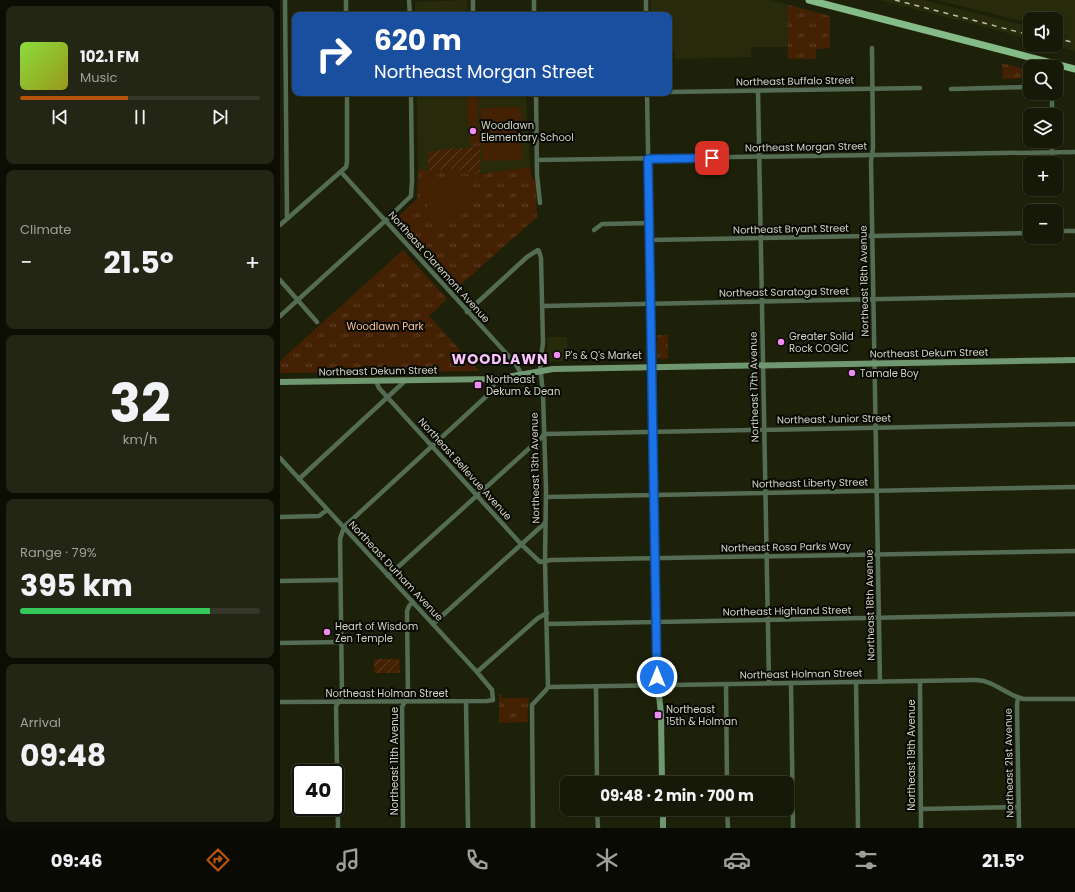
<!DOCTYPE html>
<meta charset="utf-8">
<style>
body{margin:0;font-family:Poppins,sans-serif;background:#232615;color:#f1f3f6;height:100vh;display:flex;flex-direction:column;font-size:15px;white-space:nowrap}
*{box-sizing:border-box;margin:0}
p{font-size:13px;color:#9ea09b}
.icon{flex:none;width:22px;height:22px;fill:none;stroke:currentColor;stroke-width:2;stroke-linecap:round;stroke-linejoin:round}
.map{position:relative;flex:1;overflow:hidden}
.side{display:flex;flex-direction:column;gap:6px;padding:6px;background:#0c0e04;width:280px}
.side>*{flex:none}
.guide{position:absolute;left:12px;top:12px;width:380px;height:84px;border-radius:8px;box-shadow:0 1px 3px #0004,0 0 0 1px #353828;background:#1a4fa0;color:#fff;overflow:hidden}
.controls{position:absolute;left:743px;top:12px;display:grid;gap:8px}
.controls a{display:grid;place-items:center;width:40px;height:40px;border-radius:8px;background:#161907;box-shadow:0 1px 3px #0004,0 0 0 1px #353828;font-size:20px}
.speed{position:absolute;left:12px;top:764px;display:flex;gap:8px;font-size:20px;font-weight:700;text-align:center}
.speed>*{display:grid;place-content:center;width:52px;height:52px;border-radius:50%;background:#161907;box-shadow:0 1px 3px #0004,0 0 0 1px #353828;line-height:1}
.speed .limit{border:2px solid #111;border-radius:6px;background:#fff;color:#111}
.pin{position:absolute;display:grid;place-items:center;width:34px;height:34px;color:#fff;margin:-17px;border-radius:8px;box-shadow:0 2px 6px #0006}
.me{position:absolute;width:44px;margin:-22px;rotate:0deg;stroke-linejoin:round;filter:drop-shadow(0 0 3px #0008)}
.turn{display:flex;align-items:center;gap:14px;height:84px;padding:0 16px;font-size:18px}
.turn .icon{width:52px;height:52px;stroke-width:2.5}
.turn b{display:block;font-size:28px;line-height:34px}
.big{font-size:30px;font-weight:700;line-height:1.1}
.side .tile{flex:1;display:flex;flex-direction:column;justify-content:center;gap:6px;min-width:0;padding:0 14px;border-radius:8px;background:#232615}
.side .dial{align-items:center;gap:0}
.dial b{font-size:52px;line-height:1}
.song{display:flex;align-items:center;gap:12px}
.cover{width:48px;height:48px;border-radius:6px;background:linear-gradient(135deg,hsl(90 70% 55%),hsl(60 70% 35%))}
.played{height:4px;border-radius:2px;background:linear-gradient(90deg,#b45309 45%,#353828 45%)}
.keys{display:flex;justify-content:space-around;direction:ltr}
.heat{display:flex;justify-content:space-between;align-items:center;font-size:22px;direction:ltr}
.charge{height:6px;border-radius:3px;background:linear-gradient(90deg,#34c759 79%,#353828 0)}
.trip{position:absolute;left:280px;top:776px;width:234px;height:40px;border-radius:8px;background:#161907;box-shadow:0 1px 3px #0004,0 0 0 1px #353828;font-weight:700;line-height:40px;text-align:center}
.menu{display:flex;height:64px;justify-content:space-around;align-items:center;background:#090a03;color:#9ea09b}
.menu .icon{width:28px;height:28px}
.menu .on{color:#b45309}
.menu b{font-size:18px;color:#f1f3f6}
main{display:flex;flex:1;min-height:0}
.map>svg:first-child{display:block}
</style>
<main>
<section class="side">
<div class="tile">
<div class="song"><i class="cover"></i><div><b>102.1 FM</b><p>Music</p></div></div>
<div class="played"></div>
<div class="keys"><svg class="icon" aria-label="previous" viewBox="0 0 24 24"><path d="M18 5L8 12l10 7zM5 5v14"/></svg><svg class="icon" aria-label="pause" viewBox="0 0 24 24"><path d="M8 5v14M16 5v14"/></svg><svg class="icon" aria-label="next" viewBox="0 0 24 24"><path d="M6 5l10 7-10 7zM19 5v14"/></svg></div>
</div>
<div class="tile"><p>Climate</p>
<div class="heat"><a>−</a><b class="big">21.5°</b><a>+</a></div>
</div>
<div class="tile dial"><b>32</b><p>km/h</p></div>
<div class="tile"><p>Range · 79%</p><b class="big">395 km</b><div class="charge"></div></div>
<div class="tile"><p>Arrival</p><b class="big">09:48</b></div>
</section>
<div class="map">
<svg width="795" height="828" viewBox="0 0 795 828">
<defs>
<pattern id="grass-tufts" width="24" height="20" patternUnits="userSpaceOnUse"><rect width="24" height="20" fill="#452104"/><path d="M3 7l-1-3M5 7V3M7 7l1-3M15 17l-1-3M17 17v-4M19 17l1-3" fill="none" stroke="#5f4027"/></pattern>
<pattern id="garden-furrows" width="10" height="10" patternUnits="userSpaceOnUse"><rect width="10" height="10" fill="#452104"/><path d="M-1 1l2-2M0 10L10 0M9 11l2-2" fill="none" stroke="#5f4027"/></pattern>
</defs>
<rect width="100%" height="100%" fill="#1e2109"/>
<g fill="#272b0b">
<path d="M187,0V15H135V2Z"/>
<path d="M371,0H491L509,5L507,9L508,47H471V57L395,59L394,50H389V15H371Z"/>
<path d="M600,0H644L750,27V39Z"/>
<path d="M656,0H795V51L774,45H776V34L789,37L776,32V19H750V23Z"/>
<path d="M137,93H201V95H246L250,167L200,174L172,169L138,170Z"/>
<path d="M267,337H287L288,361H267Z"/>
</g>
<g fill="url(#grass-tufts)">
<path d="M509,5L550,16V48L536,49V59H508L507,9Z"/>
<path d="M722,63L750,71V78L723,79Z"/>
<rect x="190" y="129" width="11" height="17"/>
<path d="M250,167L252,178L255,180L256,184L257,217L177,288L163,277L115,220L137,199L138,170L172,169L200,174Z"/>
<path d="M123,250L167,299L149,316L199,371L0,373V361Z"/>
<rect x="377" y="335" width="11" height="24"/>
<path d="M222,693L221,698H249L247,722L219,723V695Z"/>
</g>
<g fill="url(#garden-furrows)">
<path d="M200,146V174L172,169L148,170V152L161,150V149L189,148L190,147Z"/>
<path d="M94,659H119L120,673H94Z"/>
</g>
<g fill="#452104">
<path d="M187,94H198V127H188Z"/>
<path d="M241,107L242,160L202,161L201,108Z"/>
<path d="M193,176C193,182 195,189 193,195C189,219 168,220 148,221L146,182L151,177Z"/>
<path d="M109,345L129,349L127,361L106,357Z"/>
</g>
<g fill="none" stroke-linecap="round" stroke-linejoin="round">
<g stroke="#536c53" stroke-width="4.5">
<path d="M5,0L7,218"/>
<path d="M66,0V15"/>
<path d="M129,0L130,15"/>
<path d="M193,0V15"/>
<path d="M254,0V15"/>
<path d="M366,0V15"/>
<path d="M592,48L593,148L591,161L600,682"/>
<path d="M671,89L750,87"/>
<path d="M478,91L489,683"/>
<path d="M389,92L640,88"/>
<path d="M256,93L257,175L260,203"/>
<path d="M367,93L372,367"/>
<path d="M772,93V115"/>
<path d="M256,94L308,93"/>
<path d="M772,141V153"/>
<path d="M257,160L795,152"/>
<path d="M61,172L235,363L242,375"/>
<path d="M0,225L66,167L67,162V93"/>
<path d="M314,230L322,224H325L369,223"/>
<path d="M776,231H795"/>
<path d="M369,240L750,233"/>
<path d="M0,280L37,322"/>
<path d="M262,306L795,295"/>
<path d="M187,312L247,257L258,250L259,251L261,258L263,343L260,364L263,394L266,490L265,562L268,687"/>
<path d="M0,316L105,221L131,196L132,181L131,93"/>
<path d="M96,381L99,388L241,544L260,562L271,560L795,551"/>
<path d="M0,458L197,672L212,690L213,700L207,701L0,702"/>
<path d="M19,479L125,381"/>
<path d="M266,497L795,487"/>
<path d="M0,517L39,516L47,510"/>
<path d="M108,576L265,434L795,424"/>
<path d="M0,581L60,580"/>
<path d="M153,624L265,523"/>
<path d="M267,624L795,614"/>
<path d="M0,643L61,642"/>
<path d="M197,672L258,618L267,613"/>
<path d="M640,681L641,828"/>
<path d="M576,682L578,828"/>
<path d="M511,683L513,828"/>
<path d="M446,684L447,783"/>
<path d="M316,686L317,783"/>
<path d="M738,697L737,705L739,828"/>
<path d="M186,701L188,828"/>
<path d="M317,809L318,828"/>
<path d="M447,809L448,828"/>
<path d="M641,809L738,807"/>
<path d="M58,828L56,706L62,697L60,539L64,527L211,392L216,379"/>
<path d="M123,828L122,707L128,696L127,611L129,606L133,602"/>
<path d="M253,828L252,705L266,690L268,687L696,680C714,680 727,696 744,699H795"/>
</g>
<g stroke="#6f9870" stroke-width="6">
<path d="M372,367L377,677L381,714L382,783"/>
<path d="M0,382L216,379L273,369L795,360"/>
<path d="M383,809V828"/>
</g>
<path stroke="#85bb86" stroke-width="7" d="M529,0L795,69"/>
<g stroke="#bcbfaf" stroke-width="1.5" stroke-dasharray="5 5" stroke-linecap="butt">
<path d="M615,0L750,35"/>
<path d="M776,38L795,43"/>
</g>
</g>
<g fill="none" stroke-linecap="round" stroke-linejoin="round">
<g stroke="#114b97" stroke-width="10">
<path id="route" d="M377,677L368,159L432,158"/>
</g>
<use href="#route" stroke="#1a73e8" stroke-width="7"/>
</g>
<g fill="#f08bf6" stroke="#080902" stroke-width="1.5">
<circle cx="193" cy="131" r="4"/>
<circle cx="501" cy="342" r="4"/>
<circle cx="277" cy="355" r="4"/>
<circle cx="572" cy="373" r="4"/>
<rect x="194" y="381" width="8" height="8" rx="2"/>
<circle cx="47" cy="632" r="4"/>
<rect x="374" y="711" width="8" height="8" rx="2"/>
</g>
<g text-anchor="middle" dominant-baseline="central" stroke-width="4" stroke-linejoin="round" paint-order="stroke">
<g font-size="10" fill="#d1d4c5" stroke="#080902">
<text transform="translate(515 81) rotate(-1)">Northeast Buffalo Street</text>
<text transform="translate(526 147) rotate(-1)">Northeast Morgan Street</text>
<text transform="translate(511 229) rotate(-1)">Northeast Bryant Street</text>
<text transform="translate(159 267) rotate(48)">Northeast Claremont Avenue</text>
<text transform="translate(584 281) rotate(-91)">Northeast 18th Avenue</text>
<text transform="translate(504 292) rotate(-1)">Northeast Saratoga Street</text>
<text transform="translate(649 353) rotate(-1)">Northeast Dekum Street</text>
<text transform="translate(98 371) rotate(-1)">Northeast Dekum Street</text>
<text transform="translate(474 387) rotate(-91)">Northeast 17th Avenue</text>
<text transform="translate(554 419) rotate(-1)">Northeast Junior Street</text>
<text transform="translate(255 468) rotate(-91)">Northeast 13th Avenue</text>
<text transform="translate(185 469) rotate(48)">Northeast Bellevue Avenue</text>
<text transform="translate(530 483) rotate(-1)">Northeast Liberty Street</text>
<text transform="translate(506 547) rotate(-1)">Northeast Rosa Parks Way</text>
<text transform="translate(116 571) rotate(47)">Northeast Durham Avenue</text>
<text transform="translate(590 605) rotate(-91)">Northeast 18th Avenue</text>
<text transform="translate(507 611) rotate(-1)">Northeast Highland Street</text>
<text transform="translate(521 674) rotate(-1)">Northeast Holman Street</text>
<text x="107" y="693">Northeast Holman Street</text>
<text transform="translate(631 755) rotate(-90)">Northeast 19th Avenue</text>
<text transform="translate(114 761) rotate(-90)">Northeast 11th Avenue</text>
<text transform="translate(729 763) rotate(-91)">Northeast 21st Avenue</text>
</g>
<g font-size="10" fill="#d1d4c5" stroke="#080902" text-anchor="start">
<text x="201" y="125">Woodlawn<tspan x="201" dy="12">Elementary School</tspan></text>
<text x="509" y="336">Greater Solid<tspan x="509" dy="12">Rock COGIC</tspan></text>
<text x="285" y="355">P's &amp; Q's Market</text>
<text x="580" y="373">Tamale Boy</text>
<text x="206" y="379">Northeast<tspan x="206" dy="12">Dekum &amp; Dean</tspan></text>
<text x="55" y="626">Heart of Wisdom<tspan x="55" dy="12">Zen Temple</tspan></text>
<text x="386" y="709">Northeast<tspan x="386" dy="12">15th &amp; Holman</tspan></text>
</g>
<g font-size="10" fill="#fbc29b" stroke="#080902">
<text x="105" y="326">Woodlawn Park</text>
</g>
<g font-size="14" font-weight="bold" letter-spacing="1" fill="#fcc3fe" stroke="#080902">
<text x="220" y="359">WOODLAWN</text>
</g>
</g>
</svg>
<div class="controls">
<a><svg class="icon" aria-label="sound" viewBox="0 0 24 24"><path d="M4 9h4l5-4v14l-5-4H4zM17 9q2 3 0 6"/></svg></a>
<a><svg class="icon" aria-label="search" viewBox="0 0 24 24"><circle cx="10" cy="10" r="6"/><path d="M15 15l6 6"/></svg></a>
<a><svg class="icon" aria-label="layers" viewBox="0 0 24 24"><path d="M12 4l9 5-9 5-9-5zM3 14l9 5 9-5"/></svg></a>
<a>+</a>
<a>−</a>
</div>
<div class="speed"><div class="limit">40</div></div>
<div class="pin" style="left:432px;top:158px;background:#d93025"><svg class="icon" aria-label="arrive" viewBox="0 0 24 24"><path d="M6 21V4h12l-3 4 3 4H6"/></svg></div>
<svg class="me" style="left:377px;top:677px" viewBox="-20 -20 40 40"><circle r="17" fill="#1a73e8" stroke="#fff" stroke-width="3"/><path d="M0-11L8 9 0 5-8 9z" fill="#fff"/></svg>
<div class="trip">09:48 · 2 min · 700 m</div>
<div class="guide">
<div class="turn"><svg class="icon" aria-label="right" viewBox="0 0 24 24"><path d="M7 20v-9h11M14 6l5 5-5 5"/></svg><div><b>620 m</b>Northeast Morgan Street</div></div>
</div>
</div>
</main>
<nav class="menu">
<b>09:46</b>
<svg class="icon on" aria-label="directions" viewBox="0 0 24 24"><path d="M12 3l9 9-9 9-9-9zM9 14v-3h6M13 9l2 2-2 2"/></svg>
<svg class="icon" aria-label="music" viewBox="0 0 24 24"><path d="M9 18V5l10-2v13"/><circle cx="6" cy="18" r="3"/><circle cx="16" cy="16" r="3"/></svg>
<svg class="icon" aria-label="phone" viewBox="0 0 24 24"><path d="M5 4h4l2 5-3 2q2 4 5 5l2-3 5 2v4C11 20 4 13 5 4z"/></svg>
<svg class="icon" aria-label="climate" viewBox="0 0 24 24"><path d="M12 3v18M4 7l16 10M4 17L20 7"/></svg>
<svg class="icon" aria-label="car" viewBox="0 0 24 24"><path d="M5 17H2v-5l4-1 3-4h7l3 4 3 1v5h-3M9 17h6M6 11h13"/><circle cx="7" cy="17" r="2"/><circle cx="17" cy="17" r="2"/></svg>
<svg class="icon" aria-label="filters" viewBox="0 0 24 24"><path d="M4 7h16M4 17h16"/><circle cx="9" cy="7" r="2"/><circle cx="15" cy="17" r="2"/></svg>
<b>21.5°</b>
</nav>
